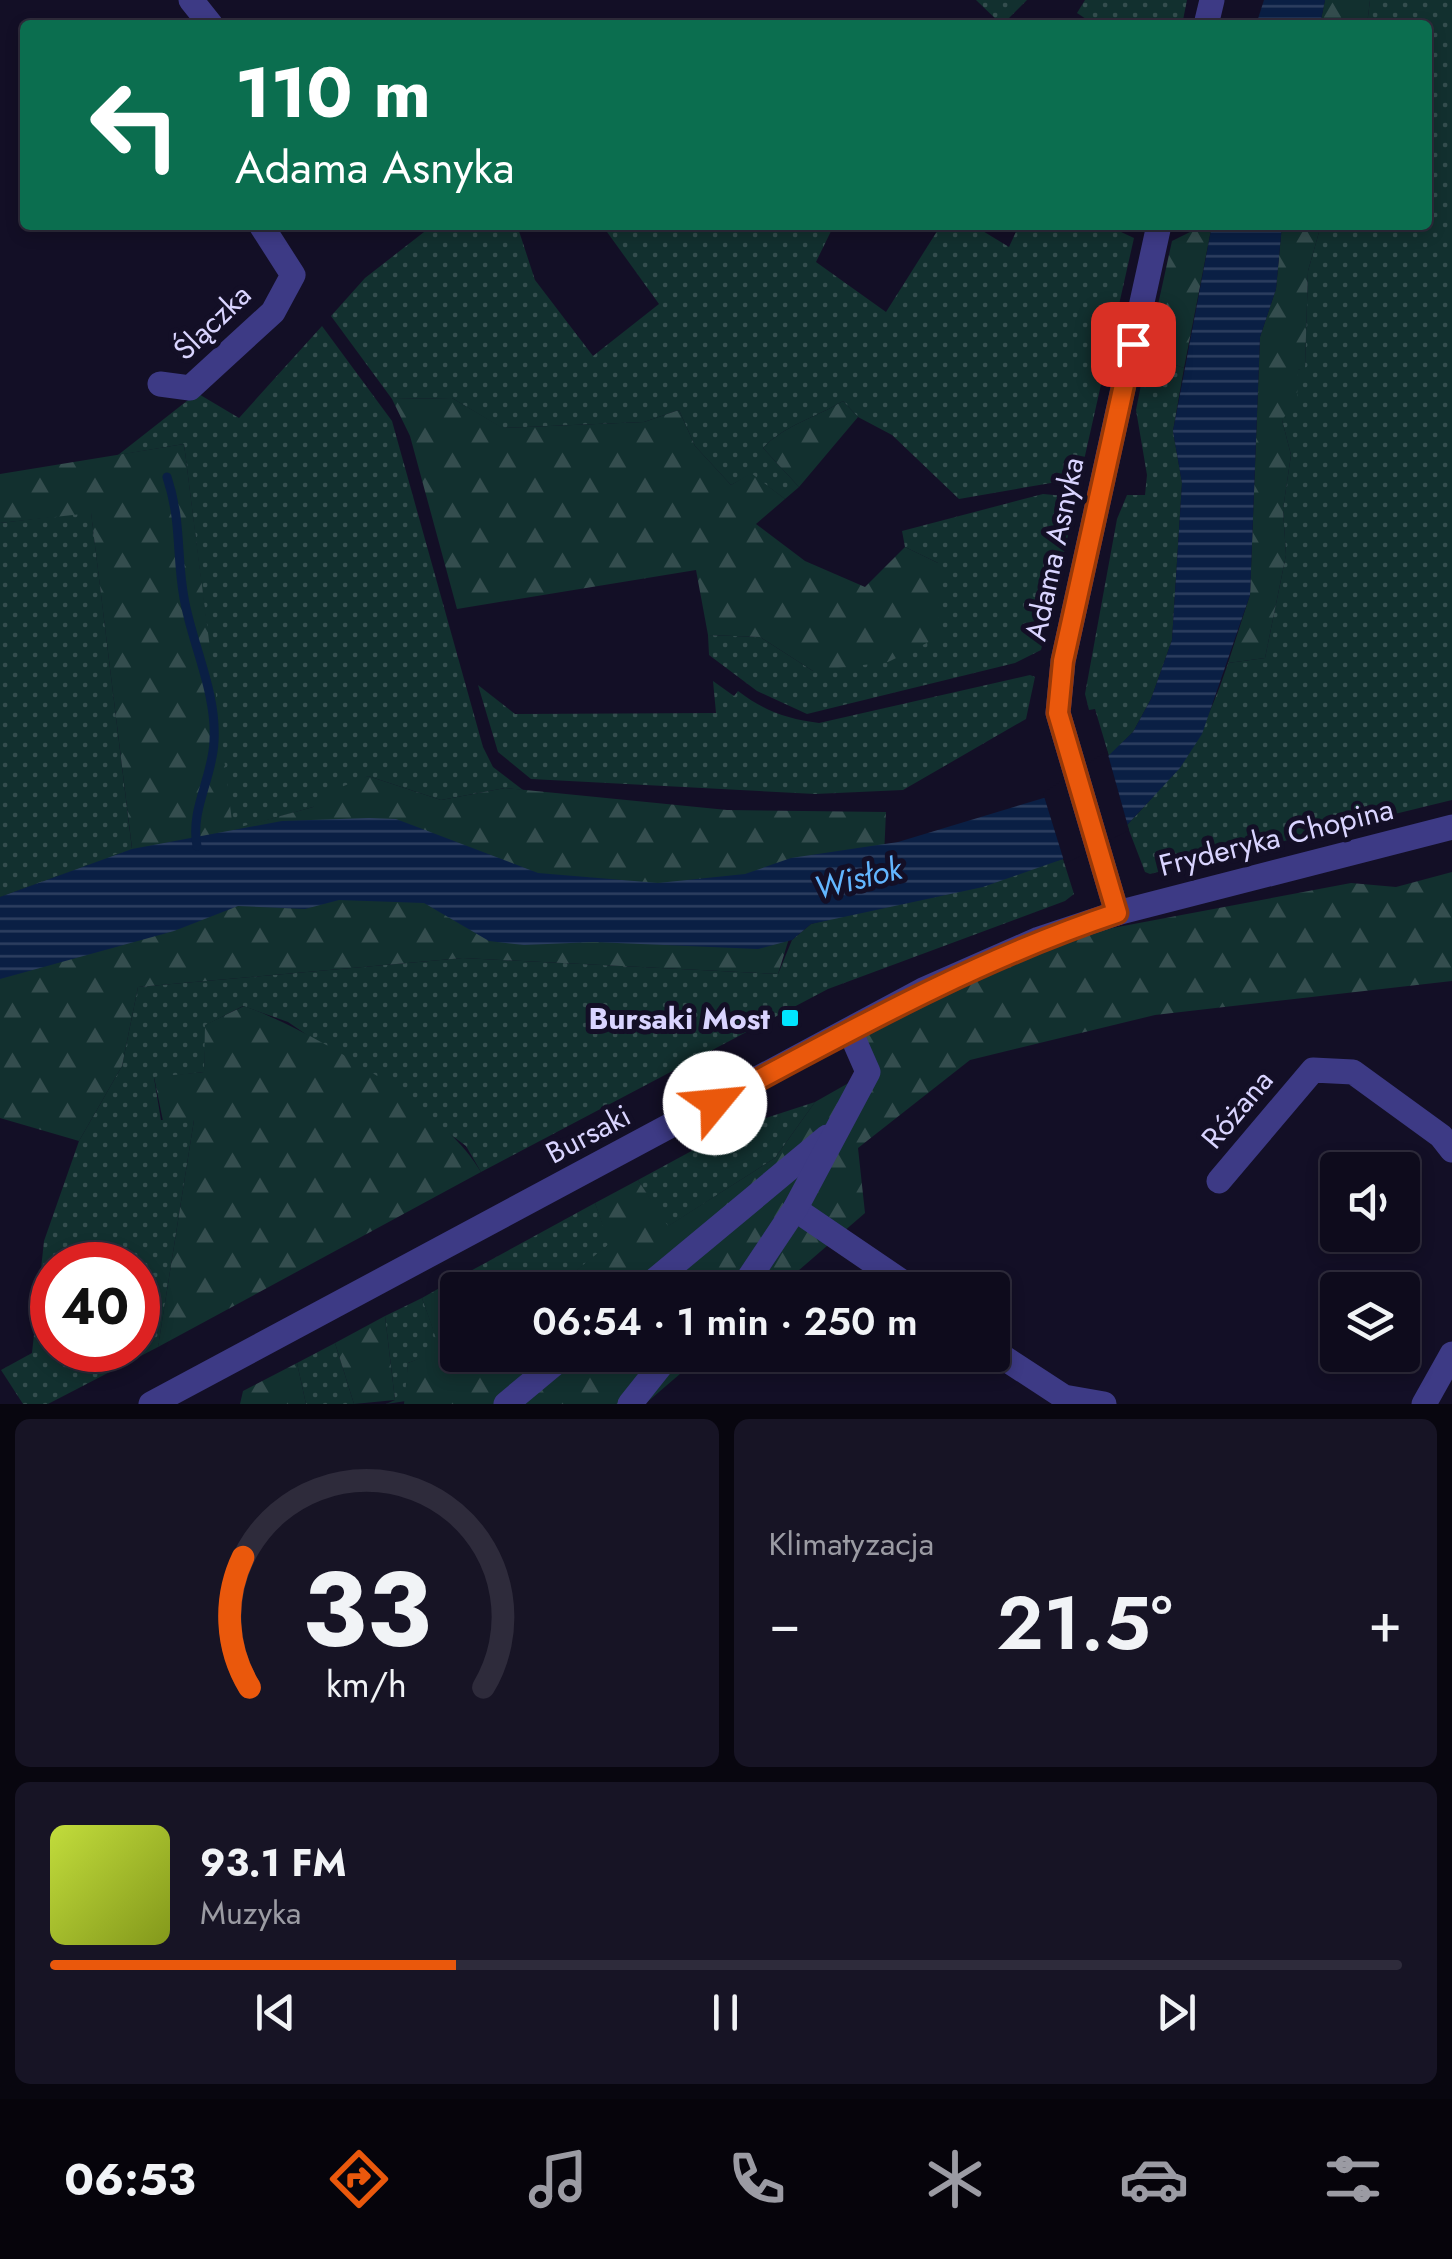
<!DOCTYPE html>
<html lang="pl">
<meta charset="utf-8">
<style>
body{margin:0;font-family:Jost,sans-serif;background:#171425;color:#f1f3f6;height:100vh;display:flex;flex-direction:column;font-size:38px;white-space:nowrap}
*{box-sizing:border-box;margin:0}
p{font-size:32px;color:#9b9ba3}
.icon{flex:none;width:55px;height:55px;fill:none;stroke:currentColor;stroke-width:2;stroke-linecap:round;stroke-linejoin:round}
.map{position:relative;height:1404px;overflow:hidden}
.side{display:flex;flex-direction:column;gap:15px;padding:15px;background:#08060f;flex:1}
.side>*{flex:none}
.banner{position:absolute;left:20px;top:20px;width:1412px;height:210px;border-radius:10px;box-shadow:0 5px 15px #0003,0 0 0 2px #2e2b3b;background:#0b6e4f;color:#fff;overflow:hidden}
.fabs{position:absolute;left:1320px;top:1152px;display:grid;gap:20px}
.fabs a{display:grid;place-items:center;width:100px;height:100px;border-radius:10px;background:#0e0b1c;box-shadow:0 5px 15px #0003,0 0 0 2px #2e2b3b;font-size:50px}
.speed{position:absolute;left:30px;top:1242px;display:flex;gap:20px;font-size:50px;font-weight:700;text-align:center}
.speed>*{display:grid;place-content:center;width:130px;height:130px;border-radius:50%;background:#0e0b1c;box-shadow:0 5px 15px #0003,0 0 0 2px #2e2b3b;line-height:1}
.speed .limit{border:15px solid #d22;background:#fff;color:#111}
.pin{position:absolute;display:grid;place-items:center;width:85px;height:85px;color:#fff;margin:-42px;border-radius:20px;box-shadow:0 5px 15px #0006}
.me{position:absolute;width:110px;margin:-55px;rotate:62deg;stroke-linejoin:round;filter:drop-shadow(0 0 8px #0008)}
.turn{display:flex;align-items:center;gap:35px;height:210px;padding:0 50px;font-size:45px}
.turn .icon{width:130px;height:130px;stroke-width:2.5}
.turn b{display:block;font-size:70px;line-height:85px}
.big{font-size:75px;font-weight:600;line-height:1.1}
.side .tile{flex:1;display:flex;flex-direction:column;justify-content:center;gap:15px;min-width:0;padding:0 35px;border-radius:15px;background:#171425}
.side .dial{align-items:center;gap:0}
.dial svg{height:260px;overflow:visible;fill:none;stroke:#2e2b3b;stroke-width:7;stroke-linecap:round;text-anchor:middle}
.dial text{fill:#f1f3f6;stroke:none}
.song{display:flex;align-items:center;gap:30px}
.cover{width:120px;height:120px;border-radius:15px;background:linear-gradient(135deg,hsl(70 70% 55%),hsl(70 70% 35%))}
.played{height:10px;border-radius:5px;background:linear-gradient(90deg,#ea580c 30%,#2e2b3b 30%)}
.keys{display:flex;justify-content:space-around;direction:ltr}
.heat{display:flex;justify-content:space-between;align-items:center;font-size:55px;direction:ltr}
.side .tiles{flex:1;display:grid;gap:15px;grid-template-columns:1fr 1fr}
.tile:last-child{grid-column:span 2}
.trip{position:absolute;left:440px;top:1272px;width:570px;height:100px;border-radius:10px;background:#0e0b1c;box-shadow:0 5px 15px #0003,0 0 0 2px #2e2b3b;font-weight:600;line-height:100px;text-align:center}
.tabs{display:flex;height:160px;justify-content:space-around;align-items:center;background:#06040b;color:#9b9ba3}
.tabs .icon{width:70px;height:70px}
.tabs .selected{color:#ea580c}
.tabs b{font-size:45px;color:#f1f3f6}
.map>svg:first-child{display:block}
</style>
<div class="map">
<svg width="1452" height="1404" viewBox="0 0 1452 1404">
<defs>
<pattern id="green-dots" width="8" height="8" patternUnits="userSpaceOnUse" patternTransform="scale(2.5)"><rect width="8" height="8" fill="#12302f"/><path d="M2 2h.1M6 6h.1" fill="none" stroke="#344d4e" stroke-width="1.8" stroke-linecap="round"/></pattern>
<pattern id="forest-firs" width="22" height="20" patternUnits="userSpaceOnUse" patternTransform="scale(2.5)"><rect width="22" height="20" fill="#12302f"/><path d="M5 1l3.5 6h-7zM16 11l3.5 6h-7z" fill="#344d4e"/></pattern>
<pattern id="water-rules" width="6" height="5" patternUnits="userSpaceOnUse" patternTransform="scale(2.5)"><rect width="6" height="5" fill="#0a1f44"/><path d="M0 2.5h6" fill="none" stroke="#2d3f60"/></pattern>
</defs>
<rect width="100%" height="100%" fill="#130f26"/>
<g fill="url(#green-dots)" fill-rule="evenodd">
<path d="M976,0H1027L1002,25Z"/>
<path d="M1085,0H1187L1182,25H1095L1077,13Z"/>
<path d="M1370,0H1452V800L1150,874L1145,872L1127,825C1181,768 1203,739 1228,663L1265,658L1286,555L1283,509L1291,455L1282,420L1298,370L1305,367L1308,271L1321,225H1428V25H1367Z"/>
<path d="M433,225H517L535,280L593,356L659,304L602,225H834L816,262L886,312L941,225H973L1009,247L1019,225H1106L1134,238L1080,478L959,499L892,435L858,417L843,401C815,418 785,425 763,448L799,487L785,499L751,474L731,485L695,446L679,410L644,422L502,428L452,398L392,399L331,316L365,278Z"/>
<path d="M322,326L392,421L483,747L493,767L523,790L505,788L441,800L368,776L313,807L232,830L184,444L118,455L197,393L239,418Z"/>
<path d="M1147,355L1184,368L1173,431L1182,483L1172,640L1151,699L1133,732L1109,756L1095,709L1089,710L1085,694L1117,519L1127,495H1145L1147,475L1136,410Z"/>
<path d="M1043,494L1077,497L1041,650L1015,663L807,714L757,691L709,655L708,635L760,637L813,671L938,563L905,547L902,531Z"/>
<path d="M91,512L132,849L0,897V523Z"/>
<path d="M1030,675L1035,677L1026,719L903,790L815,794L531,779L498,752L478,685L515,714L716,713L713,681L734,696L738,691C764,711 787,719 819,723Z"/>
<path d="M1063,859L1074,894L1065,901L828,989L481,1172L466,1146L424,1115L288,1022L243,1006L206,1025L204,1072L154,1078L161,1120H194L158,1347L48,1404H23L1,1370L32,1353L44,1241L79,1141L122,1066L138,987L463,958L778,974L792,940L811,924ZM52,1265H138V1350H52Z"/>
<path d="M815,1102L775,1158L667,1227L638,1180L732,1129Z"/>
<path d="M595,1203L610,1244L552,1290H458L457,1294L443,1286Z"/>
<path d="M422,1298L441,1351L408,1363L406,1401L386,1404L395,1400L385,1316Z"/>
<path d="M335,1343L354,1404H306L297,1363Z"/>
</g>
<g fill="url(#forest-firs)">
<path d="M1325,0H1370L1367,25H1320Z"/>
<path d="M1204,225H1212L1184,368L1147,355L1172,241Z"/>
<path d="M1282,225H1321L1308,271L1305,368L1298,370L1297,400L1282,420L1291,455L1283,509L1286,555L1265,658L1228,663L1250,595L1260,337L1276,289Z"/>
<path d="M452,398L503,428L644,422L679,410L695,446L731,485L751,473L785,499L756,524L805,561L865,587L905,547L938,563L939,637L888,662L813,671L760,637L708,635L696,570L457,609L410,436L392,399Z"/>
<path d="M843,401L858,417L799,487L763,448C785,425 815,418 843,401Z"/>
<path d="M184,444L233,829L313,807L322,795L368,776L441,800L505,788L727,810L886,812L884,856L810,871L778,974L463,958L138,987L122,1066L79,1141L0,1118V897L132,848L91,513L0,523V474Z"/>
<path d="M1452,872V981L1155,1015L970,1060L858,1148L865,1213L776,1290H552L609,1244L595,1203L638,1180L668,1226L775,1158L815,1102L868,1072L850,1031L923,990L1107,929L1351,883L1396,887Z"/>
<path d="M244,1006C313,1031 445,1108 481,1172L158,1347L194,1120L163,1121L154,1077L204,1072L205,1025Z"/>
<path d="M443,1286L457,1294L458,1355H702L645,1404H404L408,1363L440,1350L422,1298Z"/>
<path d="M385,1316L395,1400L354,1404L335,1343Z"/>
<path d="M297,1363L306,1404H240L243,1391Z"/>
</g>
<g fill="url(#water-rules)">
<path d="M1264,0H1325L1320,25H1256Z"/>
<path d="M1212,225H1282L1276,289L1260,337L1250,595L1202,734L1180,768L1127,825L1066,858L983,887L811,924L792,940L758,949L594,942L524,945L489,941L424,903L339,900L305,909L238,906L174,931L0,979V897L132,849L282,821L369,818L396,819L538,873L658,883L745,874L791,858L898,842L1047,797L1107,757L1133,732L1151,699L1172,640L1182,483L1173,431Z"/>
</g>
<path fill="#130f26" d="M1107,751L1129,830L1065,864L1043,793Z"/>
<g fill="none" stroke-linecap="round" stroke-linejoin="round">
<path stroke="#0a1f44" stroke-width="9" d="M167,477C182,522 176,554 184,598C192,644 217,693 214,741C213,777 190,809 197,846"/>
<g stroke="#3d3a85" stroke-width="25">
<path d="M191,0L211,25"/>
<path d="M1206,25L1212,0"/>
<path d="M160,384L190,388L273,312L293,275L261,225"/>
<path d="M1117,913L1058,713L1063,661L1159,225"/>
<path d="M1219,1181L1313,1070L1353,1072L1441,1136L1452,1150"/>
<path d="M795,1209L914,1290"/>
<path d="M643,1290L827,1137"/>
<path d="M741,1290L795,1209L868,1072L850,1031"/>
<path d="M992,1350L1064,1397L1104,1404"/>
<path d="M151,1404L923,990L1039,939L1117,913L1452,827"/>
<path d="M506,1404L565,1355"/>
<path d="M630,1404L669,1355"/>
<path d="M1424,1404L1452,1354"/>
</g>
</g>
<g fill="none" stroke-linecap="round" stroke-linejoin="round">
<g stroke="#983908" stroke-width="25">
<path id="route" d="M715,1103C848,1032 973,961 1117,913L1058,713L1063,661L1133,344"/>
</g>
<use href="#route" stroke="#ea580c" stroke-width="18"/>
</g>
<rect fill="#00e5ff" stroke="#130f26" stroke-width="4" x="780" y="1008" width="20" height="20" rx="5"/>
<g text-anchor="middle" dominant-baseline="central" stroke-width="10" stroke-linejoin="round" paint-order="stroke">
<g font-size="30" fill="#d9d4ff" stroke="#130f26">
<text transform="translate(212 322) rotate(-44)">Ślączka</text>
<text transform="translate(1054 549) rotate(-78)">Adama Asnyka</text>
<text transform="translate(1276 837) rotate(-14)">Fryderyka Chopina</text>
<text transform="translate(1237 1109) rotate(-50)">Różana</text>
<text transform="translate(588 1134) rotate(-28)">Bursaki</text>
</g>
<g font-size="30" font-weight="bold" fill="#d9d4ff" stroke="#130f26" text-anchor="end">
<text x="770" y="1018">Bursaki Most</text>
</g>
<g font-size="32" font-style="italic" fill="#62b6ff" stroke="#130f26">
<text transform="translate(858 878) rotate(-14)">Wisłok</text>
</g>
</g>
</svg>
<div class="fabs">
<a><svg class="icon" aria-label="sound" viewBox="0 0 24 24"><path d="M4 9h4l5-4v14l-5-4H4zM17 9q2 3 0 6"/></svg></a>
<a><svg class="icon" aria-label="layers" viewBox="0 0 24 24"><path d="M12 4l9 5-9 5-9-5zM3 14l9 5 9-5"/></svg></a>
</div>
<div class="speed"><div class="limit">40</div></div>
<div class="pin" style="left:1133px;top:344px;background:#d93025"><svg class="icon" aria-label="arrive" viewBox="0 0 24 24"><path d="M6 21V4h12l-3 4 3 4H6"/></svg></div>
<svg class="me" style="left:715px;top:1103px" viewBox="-20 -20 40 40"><circle r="19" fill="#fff"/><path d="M0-13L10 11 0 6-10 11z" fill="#ea580c"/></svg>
<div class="trip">06:54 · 1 min · 250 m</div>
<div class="banner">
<div class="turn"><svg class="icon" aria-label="left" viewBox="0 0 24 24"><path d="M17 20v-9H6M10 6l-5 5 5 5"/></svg><div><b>110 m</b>Adama Asnyka</div></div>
</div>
</div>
<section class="side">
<div class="tiles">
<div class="tile dial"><svg viewBox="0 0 100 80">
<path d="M14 69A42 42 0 1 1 86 69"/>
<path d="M14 69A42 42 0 0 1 12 29" stroke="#ea580c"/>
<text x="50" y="56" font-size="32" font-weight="700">33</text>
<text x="50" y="72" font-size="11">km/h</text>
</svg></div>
<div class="tile"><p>Klimatyzacja</p>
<div class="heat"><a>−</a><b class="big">21.5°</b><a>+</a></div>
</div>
<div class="tile">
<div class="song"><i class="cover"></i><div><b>93.1 FM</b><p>Muzyka</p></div></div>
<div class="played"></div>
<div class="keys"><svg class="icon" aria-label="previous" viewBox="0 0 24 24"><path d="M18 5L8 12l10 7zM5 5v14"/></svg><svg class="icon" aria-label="pause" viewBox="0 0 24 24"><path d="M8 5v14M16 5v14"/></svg><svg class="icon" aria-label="next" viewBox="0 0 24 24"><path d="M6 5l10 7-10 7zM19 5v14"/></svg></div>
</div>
</div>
</section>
<nav class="tabs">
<b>06:53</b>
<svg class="icon selected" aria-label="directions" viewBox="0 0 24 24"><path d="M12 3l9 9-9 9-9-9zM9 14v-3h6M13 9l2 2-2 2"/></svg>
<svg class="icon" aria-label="music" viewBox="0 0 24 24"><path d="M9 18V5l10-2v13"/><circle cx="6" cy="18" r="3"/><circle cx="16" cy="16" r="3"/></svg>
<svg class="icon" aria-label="phone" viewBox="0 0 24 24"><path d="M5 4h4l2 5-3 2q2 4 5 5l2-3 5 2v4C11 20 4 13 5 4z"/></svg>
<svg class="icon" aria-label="climate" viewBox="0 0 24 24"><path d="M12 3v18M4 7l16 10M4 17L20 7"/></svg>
<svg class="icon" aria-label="car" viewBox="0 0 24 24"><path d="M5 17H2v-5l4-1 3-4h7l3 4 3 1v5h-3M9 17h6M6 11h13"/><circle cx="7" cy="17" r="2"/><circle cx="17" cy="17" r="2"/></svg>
<svg class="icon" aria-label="filters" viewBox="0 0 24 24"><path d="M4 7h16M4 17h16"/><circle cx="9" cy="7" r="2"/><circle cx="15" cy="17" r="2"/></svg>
</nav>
